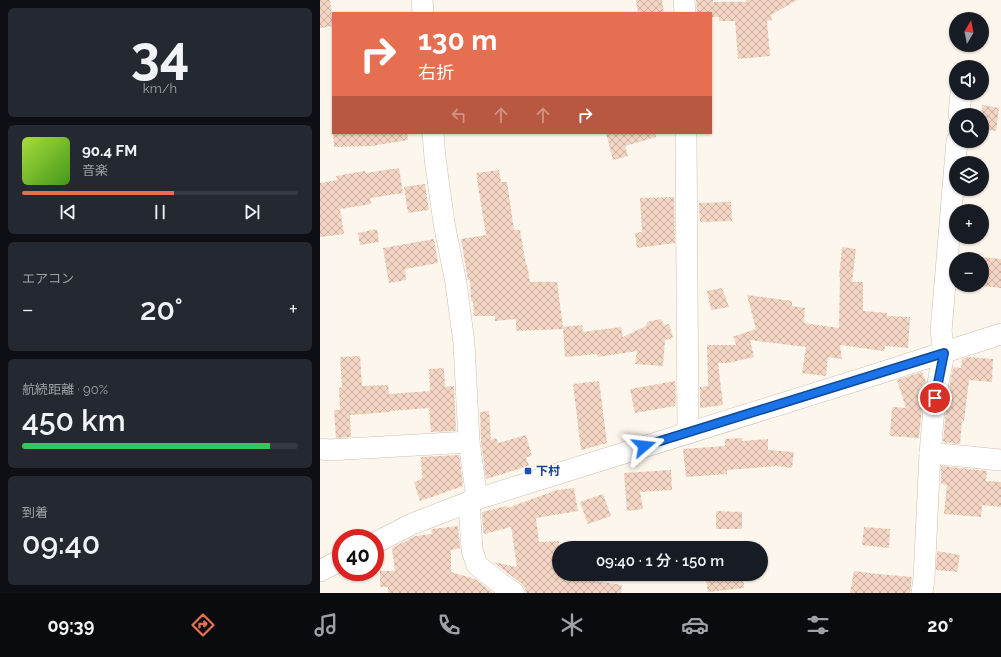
<!DOCTYPE html>
<html lang="ja">
<meta charset="utf-8">
<style>
body{margin:0;font-family:Raleway,"Noto Sans JP",sans-serif;background:#242831;color:#f1f3f6;height:100vh;display:flex;flex-direction:column;font-size:15px;white-space:nowrap}
*{box-sizing:border-box;margin:0}
p{font-size:13px;color:#9ea1a6}
.icon{flex:none;width:22px;height:22px;fill:none;stroke:currentColor;stroke-width:2;stroke-linecap:round;stroke-linejoin:round}
.map{position:relative;flex:1;overflow:hidden}
.panel{display:flex;flex-direction:column;gap:8px;padding:8px;background:#0d0f14;width:320px}
.panel>*{flex:none}
.banner{position:absolute;left:12px;top:12px;width:380px;height:122px;border-radius:0px;box-shadow:0 1px 3px #0004;background:#e76f51;color:#fff;overflow:hidden}
.needle{width:26px;rotate:10deg}
.tools{position:absolute;left:629px;top:12px;display:grid;gap:8px}
.tools a{display:grid;place-items:center;width:40px;height:40px;border-radius:50%;background:#171b24;box-shadow:0 1px 3px #0004;font-size:20px}
.speed{position:absolute;left:12px;top:529px;display:flex;gap:8px;font-size:20px;font-weight:700;text-align:center}
.speed>*{display:grid;place-content:center;width:52px;height:52px;border-radius:50%;background:#171b24;box-shadow:0 1px 3px #0004;line-height:1}
.speed .limit{border:6px solid #d22;background:#fff;color:#111}
.pin{position:absolute;display:grid;place-items:center;width:34px;height:34px;color:#fff;margin:-17px;border:2px solid #fff;border-radius:50%;box-shadow:0 1px 4px #0007}
.me{position:absolute;width:44px;margin:-22px;rotate:73deg;stroke-linejoin:round;filter:drop-shadow(0 0 3px #0008)}
.turn{display:flex;align-items:center;gap:14px;height:84px;padding:0 20px;font-size:18px}
.turn .icon{width:52px;height:52px;stroke-width:2.5}
.turn b{display:block;font-size:28px;line-height:34px}
.lanes{display:flex;align-items:center;height:38px;padding:0 20px;background:#0003;justify-content:center;gap:20px;direction:ltr}
.lanes .off{opacity:.35}
.big{font-size:30px;font-weight:600;line-height:1.1}
.panel .tile{flex:1;display:flex;flex-direction:column;justify-content:center;gap:6px;min-width:0;padding:0 14px;border-radius:6px;background:#242831}
.panel .dial{align-items:center;gap:0}
.dial b{font-size:52px;line-height:1}
.song{display:flex;align-items:center;gap:12px}
.cover{width:48px;height:48px;border-radius:6px;background:linear-gradient(135deg,hsl(80 70% 55%),hsl(100 70% 35%))}
.played{height:4px;border-radius:2px;background:linear-gradient(90deg,#e76f51 55%,#363941 55%)}
.keys{display:flex;justify-content:space-around;direction:ltr}
.heat{display:flex;justify-content:space-between;align-items:center;font-size:22px;direction:ltr}
.charge{height:6px;border-radius:3px;background:linear-gradient(90deg,#34c759 90%,#363941 0)}
.trip{position:absolute;left:232px;top:541px;width:216px;height:40px;border-radius:20px;background:#171b24;box-shadow:0 1px 3px #0004;font-weight:600;line-height:40px;text-align:center}
.dock{display:flex;height:64px;justify-content:space-around;align-items:center;background:#090b0e;color:#9ea1a6}
.dock .icon{width:28px;height:28px}
.dock .on{color:#e76f51}
.dock b{font-size:18px;color:#f1f3f6}
main{display:flex;flex:1;min-height:0}
.map>svg:first-child{display:block}
</style>
<main>
<section class="panel">
<div class="tile dial"><b>34</b><p>km/h</p></div>
<div class="tile">
<div class="song"><i class="cover"></i><div><b>90.4 FM</b><p>音楽</p></div></div>
<div class="played"></div>
<div class="keys"><svg class="icon" aria-label="previous" viewBox="0 0 24 24"><path d="M18 5L8 12l10 7zM5 5v14"/></svg><svg class="icon" aria-label="pause" viewBox="0 0 24 24"><path d="M8 5v14M16 5v14"/></svg><svg class="icon" aria-label="next" viewBox="0 0 24 24"><path d="M6 5l10 7-10 7zM19 5v14"/></svg></div>
</div>
<div class="tile"><p>エアコン</p>
<div class="heat"><a>−</a><b class="big">20°</b><a>+</a></div>
</div>
<div class="tile"><p>航続距離 · 90%</p><b class="big">450 km</b><div class="charge"></div></div>
<div class="tile"><p>到着</p><b class="big">09:40</b></div>
</section>
<div class="map">
<svg width="681" height="593" viewBox="0 0 681 593">
<defs>
<pattern id="building-cross-hatch" width="8" height="8" patternUnits="userSpaceOnUse"><rect width="8" height="8" fill="#f3d5c3"/><path d="M0 0l8 8M0 8l8-8" fill="none" stroke="#cab0a1"/></pattern>
</defs>
<rect width="100%" height="100%" fill="#fdf6ec"/>
<g fill="url(#building-cross-hatch)">
<path d="M0,0H10L13,26L0,28Z"/>
<path d="M316,0H342L344,13H318Z"/>
<path d="M376,0H393V2H426V0H477L451,15L452,20L447,21L450,56L418,59L415,21H399V17H391V13H377Z"/>
<path d="M662,105L679,108L676,131L662,129Z"/>
<path d="M13,133H87L88,140L51,146L14,147Z"/>
<path d="M286,133H335L336,137L305,146L308,156L293,160Z"/>
<path d="M79,168L83,193L50,198L51,204L20,209L24,234L0,237V183L17,180L16,176L45,171L46,173Z"/>
<path d="M179,170L181,182H187L194,230H200L206,265L207,264L210,282H237L243,327L262,325L263,332L301,327L303,337L326,326L327,322L341,319L344,325L349,324L353,338L345,340L343,366L315,364L317,351L278,357L277,354L245,357L243,329L196,331V319L175,321V316H154L153,301H151L150,280H148L141,239L166,235L156,173Z"/>
<path d="M105,184L109,210L88,213L84,187Z"/>
<path d="M354,197L355,243L317,248L315,233L322,232L320,198Z"/>
<path d="M411,202L412,221L380,222L379,203Z"/>
<path d="M57,229L59,242L40,245L38,233Z"/>
<path d="M114,239L118,263L85,269L86,280L69,283L63,248Z"/>
<path d="M522,247L536,249L532,282H543V311L567,313V316L590,317L588,348L565,346L564,351L520,345L522,359L508,357L506,376L482,373L486,347L430,340L434,357L408,363H398L403,405L380,408V387L388,386L387,345H416L414,338L412,337L436,329L427,295L472,301V306L485,308L484,323L519,328L520,277H519Z"/>
<path d="M662,257L681,259V288L662,286Z"/>
<path d="M402,288L409,307L391,310L387,291Z"/>
<path d="M40,356L42,386L68,385L69,394L110,391L109,369L124,368L125,387L134,386L136,431L111,432L109,408L70,411V412L30,415L31,437L16,438L14,410H20L19,388L22,387L20,357Z"/>
<path d="M648,357L673,359L672,382L649,380L644,421L642,420L640,444L623,442L627,400L633,367L641,368L642,359Z"/>
<path d="M602,372L606,383L603,397L599,438L570,436L572,407L586,408L577,380Z"/>
<path d="M279,381L287,443L261,450L253,384Z"/>
<path d="M355,381L356,400L355,406L315,413L310,389Z"/>
<path d="M169,411L171,440L176,438L178,443L206,435L212,456L206,457L209,466L166,479L161,441L160,412Z"/>
<path d="M422,438V441L448,439V450L474,452L472,468L457,466L407,470V474L366,477L363,449L405,446V439Z"/>
<path d="M139,455L143,486L100,501L94,482L102,479L101,457Z"/>
<path d="M621,466L667,471L666,481L681,482V507L662,505L661,517L624,514L627,485L621,484Z"/>
<path d="M351,470L352,490L320,492L323,509L307,511L304,473Z"/>
<path d="M254,488L258,511L216,518L219,542L239,541V574L256,575L255,578L302,585L301,593H206L205,588L201,583L173,562L197,567L191,527L164,534L163,529L162,512L186,506L187,508L237,490Z"/>
<path d="M283,494L291,516L268,524L260,502Z"/>
<path d="M396,511L422,512V529H396Z"/>
<path d="M138,526L140,548L131,550V572L155,579L173,593H68V587H60V571H75L72,548L83,542L87,541V540L95,536L112,534L111,529H112Z"/>
<path d="M544,527L570,529L569,548L542,545Z"/>
<path d="M617,551L640,555L637,572L616,570Z"/>
<path d="M534,571L558,574L592,577L590,593H530Z"/>
<path d="M385,574H423L424,588L388,592Z"/>
</g>
<g fill="none" stroke-linecap="round" stroke-linejoin="round">
<g stroke="#d1beb0" stroke-width="22">
<g id="minor">
<path d="M102,0L103,13"/>
<path d="M364,0L365,13"/>
<path d="M639,115L641,94"/>
<path d="M113,133L115,158L124,223L136,283L144,343L149,442L157,499"/>
<path d="M366,133L368,433"/>
<path d="M0,449L9,450L149,442"/>
<path d="M610,453L681,460"/>
<path d="M149,502L152,550L157,565L181,584L194,593"/>
<path d="M55,543L92,524L157,499L554,375L681,334"/>
<path d="M0,571L21,560"/>
<path d="M602,593L604,579L610,453L615,398L624,353L621,331L637,141"/>
</g>
</g>
<use href="#minor" stroke="#fff" stroke-width="21"/>
</g>
<g fill="none" stroke-linecap="round" stroke-linejoin="round">
<g stroke="#114b97" stroke-width="10">
<path id="route" d="M324,446L624,353L615,398"/>
</g>
<use href="#route" stroke="#1a73e8" stroke-width="7"/>
</g>
<rect fill="#1a4fb4" stroke="#fffaf3" stroke-width="1.5" x="204" y="467" width="8" height="8" rx="2"/>
<g text-anchor="middle" dominant-baseline="central" stroke-width="3" stroke-linejoin="round" paint-order="stroke">
<g font-size="12" font-weight="bold" fill="#164399" stroke="#fffaf3" text-anchor="start">
<text x="216" y="471">下村</text>
</g>
</g>
</svg>
<div class="tools">
<a><svg class="needle" viewBox="-14 -14 28 28"><path d="M0-13l5 13h-10z" fill="#e53935"/><path d="M0 13l5-13h-10z" fill="#9ea1a6"/></svg></a>
<a><svg class="icon" aria-label="sound" viewBox="0 0 24 24"><path d="M4 9h4l5-4v14l-5-4H4zM17 9q2 3 0 6"/></svg></a>
<a><svg class="icon" aria-label="search" viewBox="0 0 24 24"><circle cx="10" cy="10" r="6"/><path d="M15 15l6 6"/></svg></a>
<a><svg class="icon" aria-label="layers" viewBox="0 0 24 24"><path d="M12 4l9 5-9 5-9-5zM3 14l9 5 9-5"/></svg></a>
<a>+</a>
<a>−</a>
</div>
<div class="speed"><div class="limit">40</div></div>
<div class="pin" style="left:615px;top:398px;background:#d93025"><svg class="icon" aria-label="arrive" viewBox="0 0 24 24"><path d="M6 21V4h12l-3 4 3 4H6"/></svg></div>
<svg class="me" style="left:324px;top:446px" viewBox="-20 -20 40 40"><path d="M0-17L14 15 0 8-14 15z" fill="#1a73e8" stroke="#fff" stroke-width="4"/></svg>
<div class="trip">09:40 · 1 分 · 150 m</div>
<div class="banner">
<div class="turn"><svg class="icon" aria-label="right" viewBox="0 0 24 24"><path d="M7 20v-9h11M14 6l5 5-5 5"/></svg><div><b>130 m</b>右折</div></div>
<div class="lanes"><svg class="icon off" aria-label="left" viewBox="0 0 24 24"><path d="M17 20v-9H6M10 6l-5 5 5 5"/></svg><svg class="icon off" aria-label="ahead" viewBox="0 0 24 24"><path d="M12 20V5M6 11l6-6 6 6"/></svg><svg class="icon off" aria-label="ahead" viewBox="0 0 24 24"><path d="M12 20V5M6 11l6-6 6 6"/></svg><svg class="icon" aria-label="right" viewBox="0 0 24 24"><path d="M7 20v-9h11M14 6l5 5-5 5"/></svg></div>
</div>
</div>
</main>
<nav class="dock">
<b>09:39</b>
<svg class="icon on" aria-label="directions" viewBox="0 0 24 24"><path d="M12 3l9 9-9 9-9-9zM9 14v-3h6M13 9l2 2-2 2"/></svg>
<svg class="icon" aria-label="music" viewBox="0 0 24 24"><path d="M9 18V5l10-2v13"/><circle cx="6" cy="18" r="3"/><circle cx="16" cy="16" r="3"/></svg>
<svg class="icon" aria-label="phone" viewBox="0 0 24 24"><path d="M5 4h4l2 5-3 2q2 4 5 5l2-3 5 2v4C11 20 4 13 5 4z"/></svg>
<svg class="icon" aria-label="climate" viewBox="0 0 24 24"><path d="M12 3v18M4 7l16 10M4 17L20 7"/></svg>
<svg class="icon" aria-label="car" viewBox="0 0 24 24"><path d="M5 17H2v-5l4-1 3-4h7l3 4 3 1v5h-3M9 17h6M6 11h13"/><circle cx="7" cy="17" r="2"/><circle cx="17" cy="17" r="2"/></svg>
<svg class="icon" aria-label="filters" viewBox="0 0 24 24"><path d="M4 7h16M4 17h16"/><circle cx="9" cy="7" r="2"/><circle cx="15" cy="17" r="2"/></svg>
<b>20°</b>
</nav>
